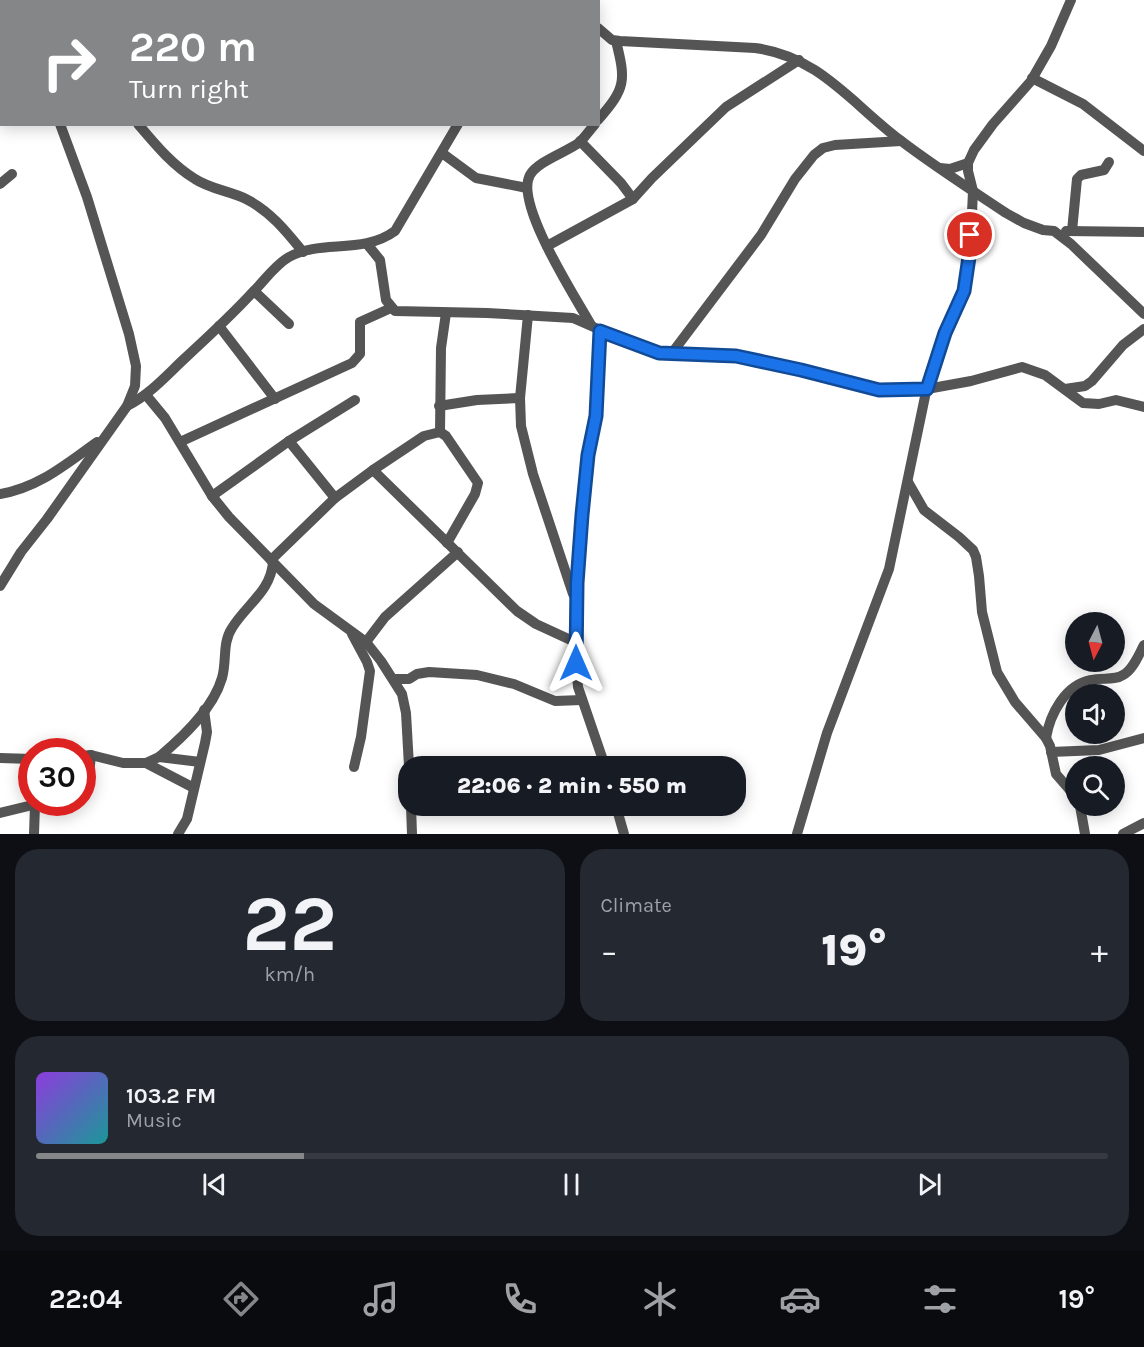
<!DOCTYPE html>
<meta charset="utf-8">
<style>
body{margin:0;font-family:Karla,sans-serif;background:#242831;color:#f1f3f6;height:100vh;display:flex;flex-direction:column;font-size:22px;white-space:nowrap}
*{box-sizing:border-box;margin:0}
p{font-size:20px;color:#9ea1a6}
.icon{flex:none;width:33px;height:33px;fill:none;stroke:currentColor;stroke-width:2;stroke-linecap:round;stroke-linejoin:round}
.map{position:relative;height:834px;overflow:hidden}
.side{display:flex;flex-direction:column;gap:15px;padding:15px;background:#0d0f14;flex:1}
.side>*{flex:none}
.guide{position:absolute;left:0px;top:0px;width:600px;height:126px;box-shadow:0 3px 15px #0003;background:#858687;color:#fff;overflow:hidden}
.needle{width:39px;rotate:186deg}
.tools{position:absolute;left:1065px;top:612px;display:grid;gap:12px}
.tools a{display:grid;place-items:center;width:60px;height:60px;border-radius:50%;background:#171b24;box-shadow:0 3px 15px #0003;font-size:30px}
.speed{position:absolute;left:18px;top:738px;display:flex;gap:12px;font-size:30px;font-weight:700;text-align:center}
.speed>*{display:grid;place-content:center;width:78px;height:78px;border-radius:50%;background:#171b24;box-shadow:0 3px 15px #0003;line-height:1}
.speed .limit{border:9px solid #d22;background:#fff;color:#111}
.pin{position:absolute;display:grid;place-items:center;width:51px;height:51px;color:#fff;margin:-26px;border:3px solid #fff;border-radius:50%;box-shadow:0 2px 6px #0007}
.me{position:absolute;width:66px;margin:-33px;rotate:0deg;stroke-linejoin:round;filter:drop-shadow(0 0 4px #0008)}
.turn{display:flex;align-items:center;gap:21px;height:126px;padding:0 30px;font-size:27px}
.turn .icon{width:78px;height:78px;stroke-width:2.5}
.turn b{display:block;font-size:42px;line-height:51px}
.big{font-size:45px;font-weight:800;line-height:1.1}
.side .widget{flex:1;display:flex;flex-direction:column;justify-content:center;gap:9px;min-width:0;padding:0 21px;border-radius:24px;background:#242831}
.side .dial{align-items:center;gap:0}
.dial b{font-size:78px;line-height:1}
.song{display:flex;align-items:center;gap:18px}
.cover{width:72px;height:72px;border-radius:9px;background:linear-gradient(135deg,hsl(270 70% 55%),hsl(180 70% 35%))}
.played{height:6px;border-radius:3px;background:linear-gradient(90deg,#858687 25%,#363941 25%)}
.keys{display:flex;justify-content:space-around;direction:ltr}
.heat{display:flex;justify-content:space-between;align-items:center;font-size:33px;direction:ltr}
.side .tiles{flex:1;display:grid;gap:15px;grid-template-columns:1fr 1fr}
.widget:last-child{grid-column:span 2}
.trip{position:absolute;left:398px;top:756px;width:348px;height:60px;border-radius:24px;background:#171b24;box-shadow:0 3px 15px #0003;font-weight:800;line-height:60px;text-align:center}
.menu{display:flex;height:96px;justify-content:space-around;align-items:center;background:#090b0e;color:#9ea1a6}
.menu .icon{width:42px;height:42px}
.menu .selected{color:#858687}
.menu b{font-size:27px;color:#f1f3f6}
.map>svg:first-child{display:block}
</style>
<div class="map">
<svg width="1144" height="834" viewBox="0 0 1144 834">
<rect width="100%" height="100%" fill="#fff"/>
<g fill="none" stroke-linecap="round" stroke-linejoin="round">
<g stroke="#555" stroke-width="10">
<path d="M25,0V2"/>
<path d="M134,0L139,2"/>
<path d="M244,0L249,2"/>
<path d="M438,0L446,2"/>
<path d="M93,2L97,0"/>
<path d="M186,2V0"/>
<path d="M395,2L402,0"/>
<path d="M466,2H476"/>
<path d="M516,2L517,0"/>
<path d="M598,28L612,40L620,41L755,48C819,56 852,104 900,140C934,166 970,189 1006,213L1024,223L1043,230L1054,231L1071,244L1144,314"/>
<path d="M1032,78L1083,104L1144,151"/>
<path d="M598,120C626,88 626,81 616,41"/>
<path d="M138,124C155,144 172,165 195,179C210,189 230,191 246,199C270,211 286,231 303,252"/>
<path d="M580,141L621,183L633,199"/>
<path d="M442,153L476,178L527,188"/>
<path d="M940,168L950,169L968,163"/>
<path d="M0,184L12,174"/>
<path d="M1066,231L1144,232"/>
<path d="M1072,231L1077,179L1081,175L1104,170L1109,162"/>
<path d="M367,244L380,260L386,300L395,311L487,313L573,318L637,346L659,353L736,355L801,370L879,390L927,389L971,381L1022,367L1045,375L1083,403L1099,404L1116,400L1144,407"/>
<path d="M547,246L633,199L652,178L726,107L799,60"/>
<path d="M254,291L289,324"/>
<path d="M528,315L520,398L521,426L533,474L573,594"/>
<path d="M591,325C576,298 514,203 530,175C538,161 567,152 580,142C585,137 590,130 595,124"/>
<path d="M219,326L275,399"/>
<path d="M600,331L596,416L588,455L582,515L577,583L575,648L578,687L605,766"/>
<path d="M672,353L761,235L795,179L814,155L823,148L835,145L901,141"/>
<path d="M1065,389L1085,386L1092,381L1123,345L1144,329"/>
<path d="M146,395L165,418L212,496L229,517L314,604L366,642L381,661L402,694L406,713L409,766"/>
<path d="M127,406C149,395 165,377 183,360C207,338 231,316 253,292C265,280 275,265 289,257C321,239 362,255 395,231L458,124"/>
<path d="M439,406L477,400L520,398"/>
<path d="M440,432L441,348L446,313"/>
<path d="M289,441L335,498"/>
<path d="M180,442L352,363L360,354V322L391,308"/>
<path d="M373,470L517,611L536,624L575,642"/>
<path d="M908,482L924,510L959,537L973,550L976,557L979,576L982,612L997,672L1015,702L1046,738L1050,746L1056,774L1076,797"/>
<path d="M0,494C38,488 66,464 97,442"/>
<path d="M212,496L289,441L355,400"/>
<path d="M271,560L335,498L373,470L424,436L440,432L446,436L478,483L475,494L447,543"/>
<path d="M0,586L21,552L47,519L127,406L135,386L136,366L129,334L87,197L60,124"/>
<path d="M352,634L367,662L370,671L361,737L354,767"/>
<path d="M366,642L385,617L458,552"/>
<path d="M394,679H409L417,674L429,672L477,675L514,684L555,701L582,700"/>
<path d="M1046,738C1050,714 1065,685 1091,680C1102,677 1114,681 1123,675C1133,670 1139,654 1144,645"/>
<path d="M1051,752L1099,750L1144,738"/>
<path d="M82,756L91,755L123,763H146L159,757L200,762"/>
<path d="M159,757C183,737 213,709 222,678C227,661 222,643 232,628C246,605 271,591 273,562"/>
<path d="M0,758L32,759"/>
<path d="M146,763L194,788"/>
<path d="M82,788L88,784L91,755"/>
<path d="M411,806L412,834"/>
<path d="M616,806L624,834"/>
<path d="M1080,806L1085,834"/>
<path d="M0,813L45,802"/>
<path d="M34,834L35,805"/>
<path d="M178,834L187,819L205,743L207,732L204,710"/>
<path d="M797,834L827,733L889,569L927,387L945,333L964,291L970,257L973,191L968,171V163L974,150L993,124L1031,81L1051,46L1071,0"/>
<path d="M1123,834L1144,823"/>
</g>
</g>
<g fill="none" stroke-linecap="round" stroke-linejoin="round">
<g stroke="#114b97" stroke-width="15">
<path id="route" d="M576,663L577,583L582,515L588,455L596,416L600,331L659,353L736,356L801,370L879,390L927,389L945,333L964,291L969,257L970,235"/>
</g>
<use href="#route" stroke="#1a73e8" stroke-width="10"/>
</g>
</svg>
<div class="tools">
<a><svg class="needle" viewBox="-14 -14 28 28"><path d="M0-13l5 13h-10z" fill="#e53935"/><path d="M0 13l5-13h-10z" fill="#9ea1a6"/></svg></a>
<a><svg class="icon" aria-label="sound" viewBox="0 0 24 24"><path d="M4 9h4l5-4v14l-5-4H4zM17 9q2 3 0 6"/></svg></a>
<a><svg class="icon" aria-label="search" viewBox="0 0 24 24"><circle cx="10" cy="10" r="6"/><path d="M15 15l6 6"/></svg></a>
</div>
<div class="speed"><div class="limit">30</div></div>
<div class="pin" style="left:970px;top:235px;background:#d93025"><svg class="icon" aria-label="arrive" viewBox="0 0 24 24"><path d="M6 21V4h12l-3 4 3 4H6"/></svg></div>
<svg class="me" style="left:576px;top:663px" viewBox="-20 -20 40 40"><path d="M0-17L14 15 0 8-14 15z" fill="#1a73e8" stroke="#fff" stroke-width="4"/></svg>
<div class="trip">22:06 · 2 min · 550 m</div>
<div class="guide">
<div class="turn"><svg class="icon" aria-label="right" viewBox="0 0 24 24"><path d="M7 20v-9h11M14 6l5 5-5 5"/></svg><div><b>220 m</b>Turn right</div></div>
</div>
</div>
<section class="side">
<div class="tiles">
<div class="widget dial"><b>22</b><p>km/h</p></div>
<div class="widget"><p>Climate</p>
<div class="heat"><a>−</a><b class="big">19°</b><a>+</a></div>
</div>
<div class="widget">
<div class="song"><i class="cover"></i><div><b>103.2 FM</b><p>Music</p></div></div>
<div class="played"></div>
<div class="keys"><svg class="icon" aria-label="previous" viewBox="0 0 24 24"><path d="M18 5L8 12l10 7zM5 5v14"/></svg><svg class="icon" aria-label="pause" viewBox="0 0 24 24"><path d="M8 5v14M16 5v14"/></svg><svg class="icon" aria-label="next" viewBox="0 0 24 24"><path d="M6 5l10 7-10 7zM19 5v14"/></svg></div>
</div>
</div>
</section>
<nav class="menu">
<b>22:04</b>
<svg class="icon selected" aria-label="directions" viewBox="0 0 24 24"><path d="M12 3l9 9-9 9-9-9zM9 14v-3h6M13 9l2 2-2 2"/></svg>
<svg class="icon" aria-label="music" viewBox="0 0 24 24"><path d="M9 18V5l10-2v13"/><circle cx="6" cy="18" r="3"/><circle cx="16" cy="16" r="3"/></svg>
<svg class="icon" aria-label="phone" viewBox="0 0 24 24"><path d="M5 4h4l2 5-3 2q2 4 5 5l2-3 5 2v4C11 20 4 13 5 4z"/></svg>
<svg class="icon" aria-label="climate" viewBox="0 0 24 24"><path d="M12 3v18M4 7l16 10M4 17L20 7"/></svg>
<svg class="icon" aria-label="car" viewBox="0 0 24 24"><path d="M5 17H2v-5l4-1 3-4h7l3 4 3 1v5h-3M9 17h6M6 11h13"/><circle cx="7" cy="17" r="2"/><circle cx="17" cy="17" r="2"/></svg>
<svg class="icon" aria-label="filters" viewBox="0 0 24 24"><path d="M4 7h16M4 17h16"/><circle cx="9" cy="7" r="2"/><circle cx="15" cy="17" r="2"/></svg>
<b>19°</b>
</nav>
